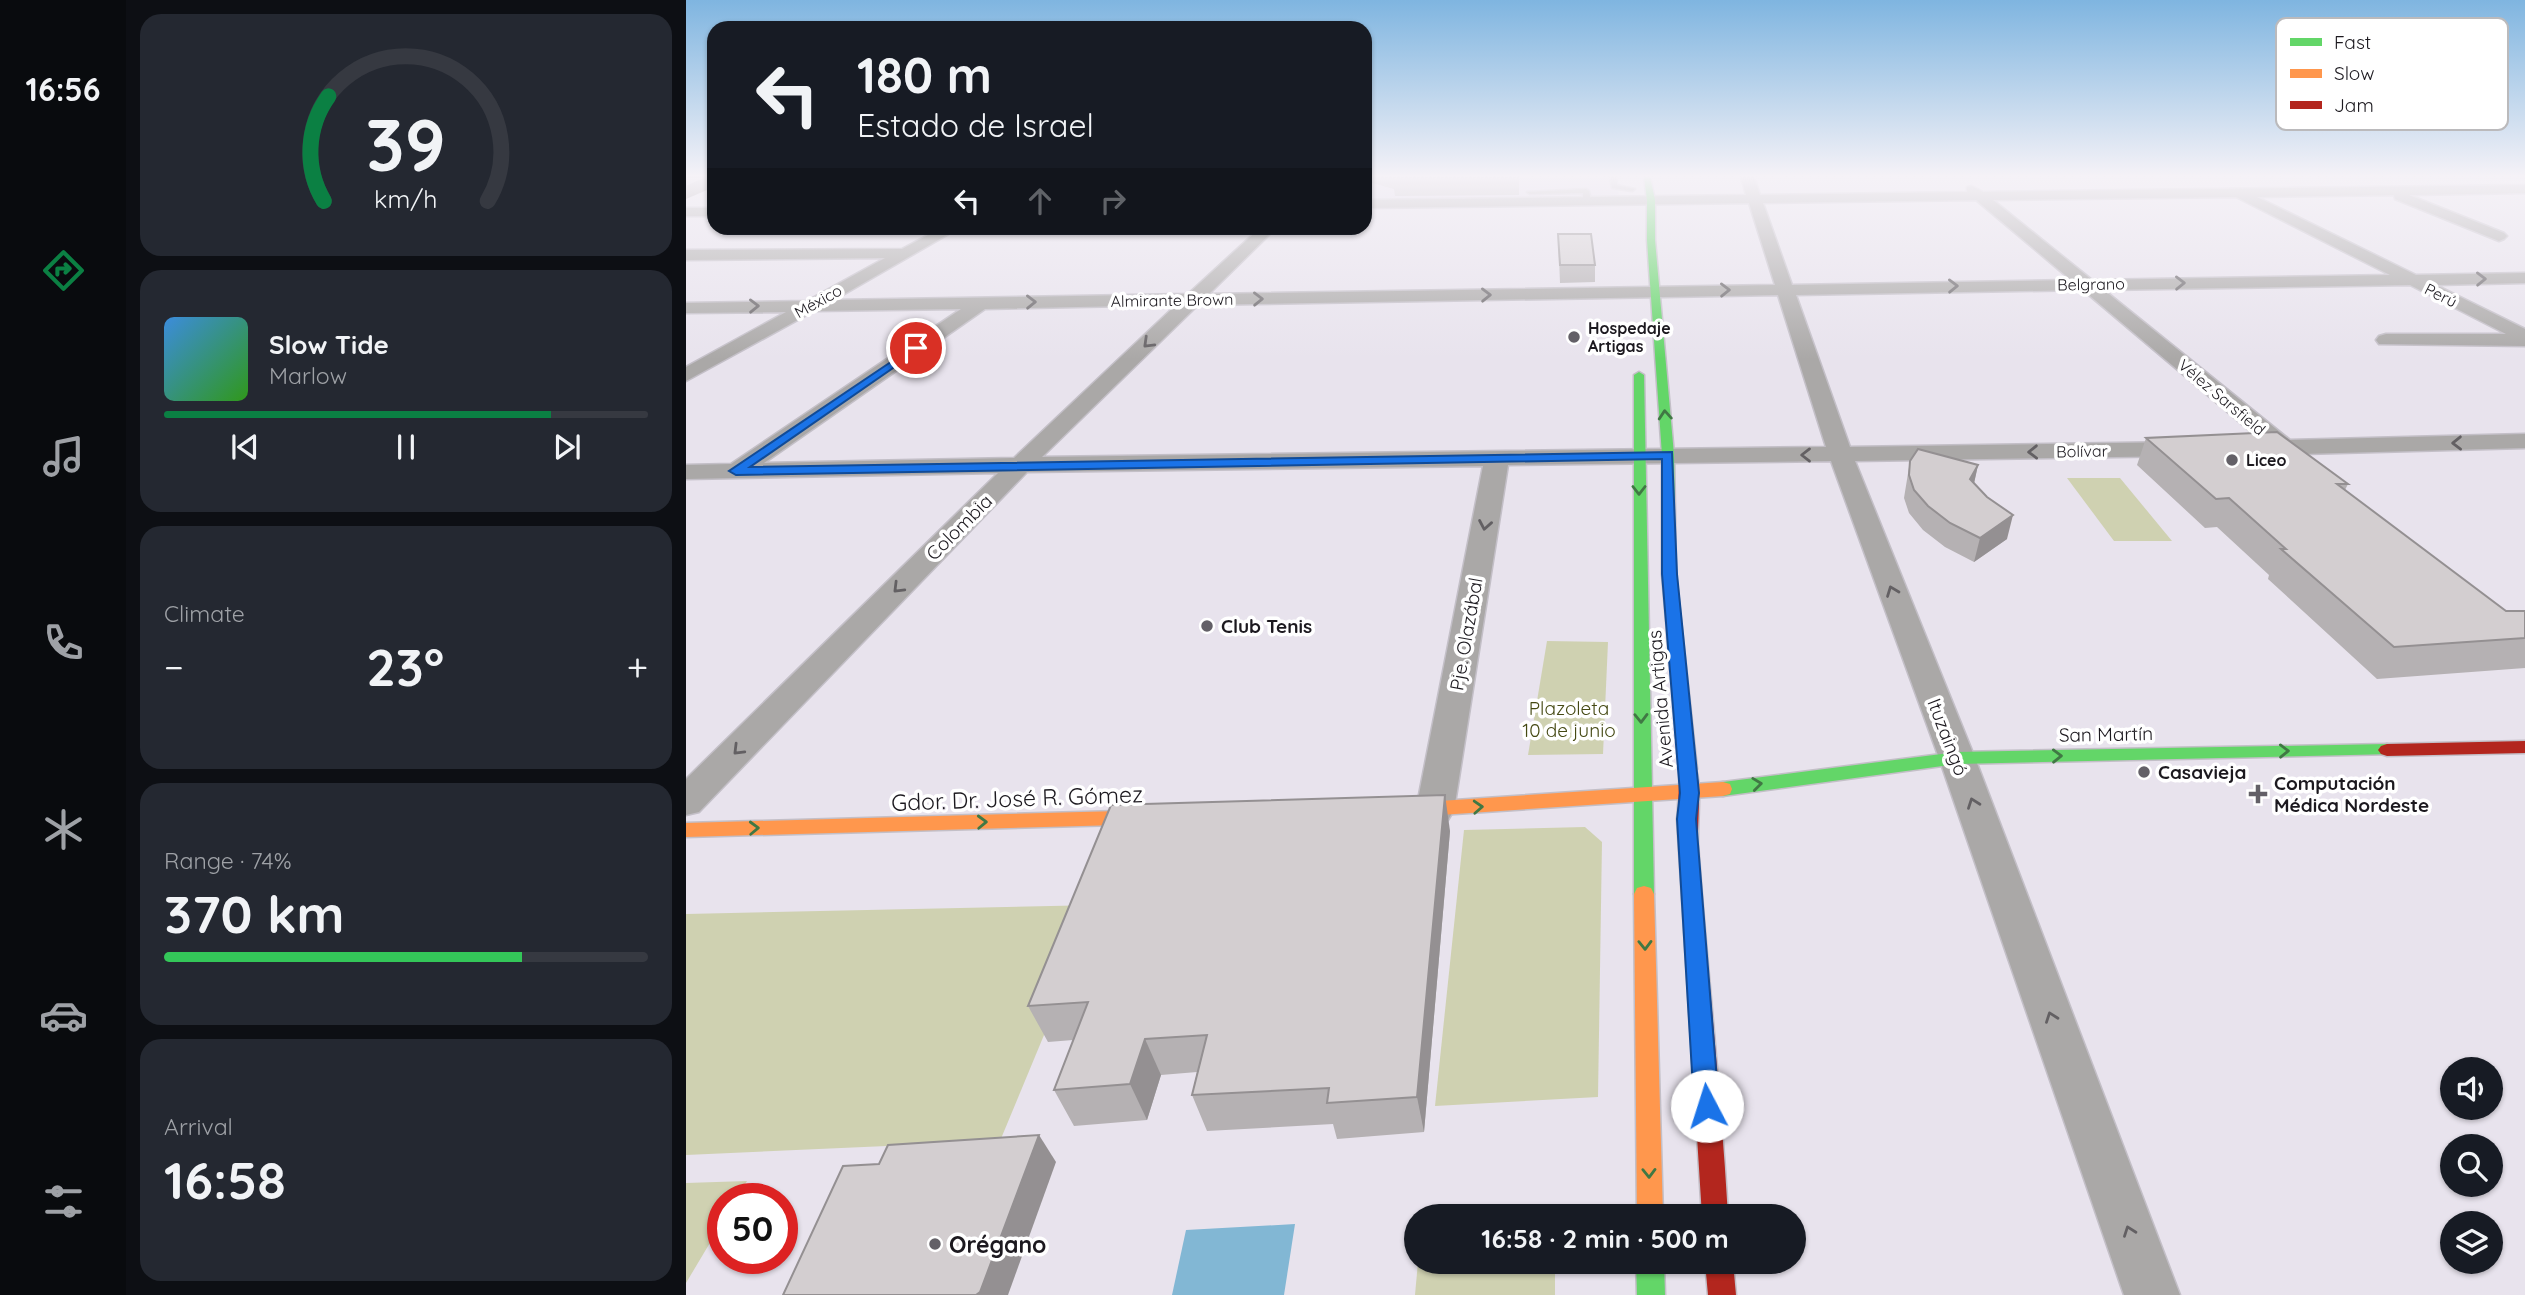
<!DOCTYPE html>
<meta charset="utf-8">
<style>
body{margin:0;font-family:Quicksand,sans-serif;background:#242831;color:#f1f3f6;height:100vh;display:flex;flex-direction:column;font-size:26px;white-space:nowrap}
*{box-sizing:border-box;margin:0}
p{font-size:23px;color:#9ea1a6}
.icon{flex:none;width:38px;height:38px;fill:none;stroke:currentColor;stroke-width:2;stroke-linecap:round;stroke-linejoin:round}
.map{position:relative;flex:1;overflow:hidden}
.details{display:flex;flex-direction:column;gap:14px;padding:14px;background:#0d0f14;width:560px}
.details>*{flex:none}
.guide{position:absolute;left:21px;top:21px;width:665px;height:214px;border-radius:21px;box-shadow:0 2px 5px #0004;background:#171b24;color:#f1f3f6;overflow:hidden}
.buttons{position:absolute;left:1754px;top:1057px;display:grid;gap:14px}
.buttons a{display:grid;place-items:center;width:63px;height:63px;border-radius:50%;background:#171b24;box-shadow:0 2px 5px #0004;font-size:35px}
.speed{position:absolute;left:21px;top:1183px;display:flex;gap:14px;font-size:35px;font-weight:700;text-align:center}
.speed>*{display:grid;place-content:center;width:91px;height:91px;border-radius:50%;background:#171b24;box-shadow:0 2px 5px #0004;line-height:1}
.speed .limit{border:10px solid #d22;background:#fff;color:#111}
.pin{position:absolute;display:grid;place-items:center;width:60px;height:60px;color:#fff;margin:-30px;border:4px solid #fff;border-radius:50%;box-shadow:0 2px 7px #0007}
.me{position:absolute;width:77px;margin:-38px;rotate:355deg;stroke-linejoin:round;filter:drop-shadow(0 0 5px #0008)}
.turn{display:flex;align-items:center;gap:24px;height:147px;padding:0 35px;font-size:32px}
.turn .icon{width:91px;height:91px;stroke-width:2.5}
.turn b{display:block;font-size:49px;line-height:60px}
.lanes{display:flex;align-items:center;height:66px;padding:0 35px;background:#0003;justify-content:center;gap:35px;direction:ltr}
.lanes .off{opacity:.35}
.big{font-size:52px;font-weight:700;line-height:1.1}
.details .tile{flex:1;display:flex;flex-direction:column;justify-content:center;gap:10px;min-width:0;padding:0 24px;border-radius:21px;background:#242831}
.details .dial{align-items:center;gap:0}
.dial svg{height:182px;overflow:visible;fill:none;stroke:#363941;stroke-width:7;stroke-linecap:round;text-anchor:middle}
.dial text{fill:#f1f3f6;stroke:none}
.song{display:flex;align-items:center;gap:21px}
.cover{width:84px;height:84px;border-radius:10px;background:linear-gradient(135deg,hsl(210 70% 55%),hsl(110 70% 35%))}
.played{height:7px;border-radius:4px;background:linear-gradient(90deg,#0b8043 80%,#363941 80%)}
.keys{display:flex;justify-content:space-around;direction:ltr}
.heat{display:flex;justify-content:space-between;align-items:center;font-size:38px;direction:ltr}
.charge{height:10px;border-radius:5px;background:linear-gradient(90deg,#34c759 74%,#363941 0)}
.trip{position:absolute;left:718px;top:1204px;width:402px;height:70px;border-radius:35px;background:#171b24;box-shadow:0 2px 5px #0004;font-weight:700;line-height:70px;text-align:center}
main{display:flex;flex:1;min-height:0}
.menu{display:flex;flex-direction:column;width:126px;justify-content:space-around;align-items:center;background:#090b0e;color:#9ea1a6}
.menu .icon{width:49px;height:49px}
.menu .selected{color:#0b8043}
.menu b{font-size:32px;color:#f1f3f6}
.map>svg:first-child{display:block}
</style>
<main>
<nav class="menu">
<b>16:56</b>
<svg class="icon selected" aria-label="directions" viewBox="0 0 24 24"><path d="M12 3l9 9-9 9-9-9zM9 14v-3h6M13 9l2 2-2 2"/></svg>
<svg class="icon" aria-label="music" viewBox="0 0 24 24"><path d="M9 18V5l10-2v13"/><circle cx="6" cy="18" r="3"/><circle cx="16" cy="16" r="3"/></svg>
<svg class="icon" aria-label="phone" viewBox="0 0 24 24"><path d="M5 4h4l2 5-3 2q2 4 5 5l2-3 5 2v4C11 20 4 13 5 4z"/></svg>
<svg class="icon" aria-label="climate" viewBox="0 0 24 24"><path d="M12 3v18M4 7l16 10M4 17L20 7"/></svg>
<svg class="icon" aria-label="car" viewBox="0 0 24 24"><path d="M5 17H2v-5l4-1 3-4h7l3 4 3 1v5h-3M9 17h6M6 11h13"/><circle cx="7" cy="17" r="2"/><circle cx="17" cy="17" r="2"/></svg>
<svg class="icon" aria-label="filters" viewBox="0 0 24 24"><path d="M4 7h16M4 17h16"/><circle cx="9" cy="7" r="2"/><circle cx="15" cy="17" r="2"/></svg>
</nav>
<section class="details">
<div class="tile dial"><svg viewBox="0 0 100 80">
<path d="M14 69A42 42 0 1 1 86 69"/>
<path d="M14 69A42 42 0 0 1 16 23" stroke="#0b8043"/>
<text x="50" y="56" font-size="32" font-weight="700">39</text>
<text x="50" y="72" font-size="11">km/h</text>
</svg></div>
<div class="tile">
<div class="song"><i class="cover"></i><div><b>Slow Tide</b><p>Marlow</p></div></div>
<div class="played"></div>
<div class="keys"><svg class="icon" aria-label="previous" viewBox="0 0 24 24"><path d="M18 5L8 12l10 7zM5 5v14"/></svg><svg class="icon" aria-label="pause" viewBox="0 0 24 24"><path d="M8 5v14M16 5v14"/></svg><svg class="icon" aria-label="next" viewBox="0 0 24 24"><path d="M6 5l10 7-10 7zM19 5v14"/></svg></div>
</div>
<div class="tile"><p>Climate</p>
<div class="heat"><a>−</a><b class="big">23°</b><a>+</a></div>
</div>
<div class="tile"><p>Range · 74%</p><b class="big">370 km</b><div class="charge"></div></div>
<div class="tile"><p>Arrival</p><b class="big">16:58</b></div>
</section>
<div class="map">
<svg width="1839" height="1295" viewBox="0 0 1839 1295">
<rect width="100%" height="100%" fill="#e8e3ed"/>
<path fill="#dfd7e9" d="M679,177H930L933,197L679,200Z"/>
<g fill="#cfd1b1">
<path d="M1381,478H1434L1486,541H1428Z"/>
<path d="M861,641L922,642L917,754L842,755Z"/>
<path d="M899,827L916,842L912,1097L749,1106L778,830Z"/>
<path d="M412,905L314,1141L0,1155V914Z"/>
<path d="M61,1181L50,1199H37V1221L0,1283V1183Z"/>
<path d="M732,1262H869V1295H729Z"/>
</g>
<path fill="#82b7d4" d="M609,1224L598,1295H486L500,1230Z"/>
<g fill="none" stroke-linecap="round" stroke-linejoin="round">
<g stroke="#c3bfc7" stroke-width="3">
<g id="lane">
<path d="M924,177H930L931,185L949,189L946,191L926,188Z"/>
<path d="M900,189L903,191L905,201L901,203L897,201V193L844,194L841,192Z"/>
</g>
</g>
<g stroke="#c3bfc7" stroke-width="3">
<g id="street">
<path d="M1055,177H1068L1074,195L1281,192V187L1286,186L1297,192L1839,185V193L1723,195L1818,233L1821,236L1818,239L1813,241L1709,199L1708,195L1571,197L1730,275L1839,273V283L1750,285L1839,329V346L1693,344L1690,340L1693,336L1700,334H1820L1724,285L1418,290L1604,440L1839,434V448L1616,454L1613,458L1605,460L1592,455L1563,453L1559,448L1563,443L1576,441L1397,290L1110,295L1164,447L1498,442L1506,444L1510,449L1506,454L1498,456L1169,461L1289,758L1494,1295H1438L1253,758L1145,461L822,465L768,810L762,820L749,824L736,820L730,810L797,466L341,472L13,812L0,815V779L312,473L0,479V465L45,464L275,309L128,311L0,381V367L100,312L0,313V303L121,301L199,258L0,260V250L216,249L255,228H273L148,300L502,294L574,228H590L523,294L1089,285L1063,203L679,208V200L1060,195ZM1550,197L1704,275L1406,280L1307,200ZM1290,200L1385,280L1106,285L1077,203ZM1092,295L1140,447L356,457L512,305ZM490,305L328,458L78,463L299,309Z"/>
<rect x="0" y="208" width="28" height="8"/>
</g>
</g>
<g stroke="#c3bfc7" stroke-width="3">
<g id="fast">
<path d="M958,177H964L969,200V240L988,455L990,574L1011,769L1008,773H996L993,769L976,574V455L961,240V200Z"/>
<path d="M953,372L958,375L968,894L965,900L958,902L951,900L948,894V375Z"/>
<path d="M1701,744L1707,746L1710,750L1707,754L1271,764L1037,796L1030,794L1028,789L1030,784L1037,782L1271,752Z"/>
<path d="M950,1262H978L979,1295H951Z"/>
</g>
</g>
<g stroke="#c3bfc7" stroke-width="3">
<g id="slow">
<path d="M1037,782L1044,784L1046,789L1044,794L1037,796L709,818L702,816L700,811L702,806L709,804Z"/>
<path d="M470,810L477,812L480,817L477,822L470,824L0,837V823Z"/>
<path d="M958,886L965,888L968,894L977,1216H951L948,894L951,888Z"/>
</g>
</g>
<g stroke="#c3bfc7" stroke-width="3">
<g id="jam">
<path d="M1839,741V753L1701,756L1695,754L1692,750L1695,746L1701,744Z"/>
<path d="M1002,763L1008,765C1017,780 1011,824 1012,844C1021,968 1035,1092 1042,1216H1016L991,819C993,807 992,772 996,765Z"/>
<path d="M1019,1262H1047L1050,1295H1022Z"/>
</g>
</g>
<use href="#lane" fill="#aaa8a7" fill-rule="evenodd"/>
<use href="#street" fill="#aaa8a7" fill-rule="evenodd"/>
<use href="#fast" fill="#63d668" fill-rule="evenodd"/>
<use href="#slow" fill="#ff974d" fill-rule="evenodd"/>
<use href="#jam" fill="#b3261e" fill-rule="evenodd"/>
</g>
<g fill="#b5b1b3">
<path d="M679,177H833V195L709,196L708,189L679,181Z"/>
<path d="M872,234L909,265V282L874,283Z"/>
<path d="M1460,438L1662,484L1659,490L1820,611H1839V668L1691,679L1582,579L1583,575L1531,527L1519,528L1451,465Z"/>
<path d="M1224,461L1292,465L1288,483L1321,539L1288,562L1259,547L1237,530L1223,513L1218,498Z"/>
<path d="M764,831L738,1132L651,1139L647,1124L521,1131L506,1095L511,1072L475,1075L461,1120L388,1126L368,1090L387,1040L362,1042L342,1006Z"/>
</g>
<g fill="#949092">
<path d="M22,177H28V187L0,199V187Z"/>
<path d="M1292,465L1287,488L1284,479Z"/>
<path d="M1327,515L1321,539L1288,562L1294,538Z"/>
<path d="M759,795L764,831L738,1132L731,1097Z"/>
<path d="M459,1039L475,1075L461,1120L444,1084Z"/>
<path d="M353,1135L370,1162L322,1295H290Z"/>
</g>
<g fill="#d3ced0" stroke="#949092" stroke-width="2">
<path d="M0,177H22L0,187Z"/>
<path d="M872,234H905L909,265H874Z"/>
<path d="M1591,432L1662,484H1651L1820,611H1839V638L1708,647L1595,549H1600L1543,498L1530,499L1460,438Z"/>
<path d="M1232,449L1292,465L1284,479L1301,497L1327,515L1294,538L1264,523L1242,506L1228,490L1223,475L1224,461Z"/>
<path d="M759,795L731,1097L641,1103L643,1088L506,1095L521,1035L459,1039L444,1084L368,1090L402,1002L342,1006L425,805Z"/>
<path d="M353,1135L294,1292L290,1295H97L157,1166L193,1164L202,1145Z"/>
</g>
<defs><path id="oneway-chevron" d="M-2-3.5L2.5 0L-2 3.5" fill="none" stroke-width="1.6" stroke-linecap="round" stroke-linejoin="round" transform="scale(1.75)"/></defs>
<g stroke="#636063">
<use href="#oneway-chevron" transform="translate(1795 279) rotate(-1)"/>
<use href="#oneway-chevron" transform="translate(1494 283) rotate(-1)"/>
<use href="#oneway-chevron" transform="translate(1267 286) rotate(-1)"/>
<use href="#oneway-chevron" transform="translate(1039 290) rotate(-1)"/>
<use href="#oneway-chevron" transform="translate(800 295) rotate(-1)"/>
<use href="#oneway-chevron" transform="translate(572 299) rotate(-1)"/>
<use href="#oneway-chevron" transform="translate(345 302) rotate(-1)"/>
<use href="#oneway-chevron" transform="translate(68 306) rotate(-1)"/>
<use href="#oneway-chevron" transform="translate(462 343) rotate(136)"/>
<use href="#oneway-chevron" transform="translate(1771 443) rotate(179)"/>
<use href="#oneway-chevron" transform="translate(1347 452) rotate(179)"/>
<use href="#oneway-chevron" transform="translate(1120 455) rotate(-180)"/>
<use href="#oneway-chevron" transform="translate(799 525) rotate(100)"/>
<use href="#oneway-chevron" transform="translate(212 588) rotate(135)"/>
<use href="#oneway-chevron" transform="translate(1206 591) rotate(-111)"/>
<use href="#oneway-chevron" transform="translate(52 750) rotate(135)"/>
<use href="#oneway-chevron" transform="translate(1287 803) rotate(-110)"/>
<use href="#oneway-chevron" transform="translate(1365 1017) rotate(-110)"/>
<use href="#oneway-chevron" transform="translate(1443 1231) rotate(-110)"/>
</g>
<g stroke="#407844">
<use href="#oneway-chevron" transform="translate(979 415) rotate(-94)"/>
<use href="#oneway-chevron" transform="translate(953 490) rotate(90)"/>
<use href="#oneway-chevron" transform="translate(955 718) rotate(89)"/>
<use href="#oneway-chevron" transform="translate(1598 751) rotate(-1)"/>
<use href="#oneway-chevron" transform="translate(1371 756) rotate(-1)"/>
<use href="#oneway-chevron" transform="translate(1071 784) rotate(-7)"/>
<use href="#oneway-chevron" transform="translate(792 807) rotate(-3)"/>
<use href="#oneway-chevron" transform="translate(296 822) rotate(-2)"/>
<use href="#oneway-chevron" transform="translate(68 828) rotate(-2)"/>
<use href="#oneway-chevron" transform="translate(959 945) rotate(89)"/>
<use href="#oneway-chevron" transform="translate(963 1173) rotate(89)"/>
</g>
<linearGradient id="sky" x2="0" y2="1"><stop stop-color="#7fb5e0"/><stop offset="0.49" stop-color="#f5f2f7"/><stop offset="1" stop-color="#f5f2f7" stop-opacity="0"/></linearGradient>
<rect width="1839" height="359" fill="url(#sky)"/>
<path fill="#1a73e8" stroke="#114b97" stroke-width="2" d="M230,345L233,346V350L64,467L986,452L991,574L1013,793L1010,819L1033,1106L1030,1114L1021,1118L1012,1114L1008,1106L991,819L994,793L976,574V459L50,475L43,471Z"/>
<g fill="#636067" stroke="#fff" stroke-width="2.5">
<circle cx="888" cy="337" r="7"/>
<circle cx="1546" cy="460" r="7"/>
<circle cx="521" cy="626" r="7"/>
<circle cx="1458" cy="772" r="7"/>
<path d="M1568.5 783.5h7v7h7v7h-7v7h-7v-7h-7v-7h7z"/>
<circle cx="249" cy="1244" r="7"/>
</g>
<g text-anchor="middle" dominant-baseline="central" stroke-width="7" stroke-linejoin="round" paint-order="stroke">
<g font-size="16" fill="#1c191f" stroke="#fff">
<text transform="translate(1405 284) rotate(-1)">Belgrano</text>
<text transform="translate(1755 295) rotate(27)">Perú</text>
<text transform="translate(486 300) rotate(-1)">Almirante Brown</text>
<text transform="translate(132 301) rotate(-29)">México</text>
<text transform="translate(1536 397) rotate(40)">Vélez Sarsfield</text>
<text transform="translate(1396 451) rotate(-1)">Bolívar</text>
</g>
<g font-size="16" font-weight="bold" fill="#1c191f" stroke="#fff" text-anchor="start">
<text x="902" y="328">Hospedaje<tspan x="902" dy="18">Artigas</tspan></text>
<text x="1560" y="460">Liceo</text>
</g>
<g font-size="19" fill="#1c191f" stroke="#fff">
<text transform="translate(273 527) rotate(-45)">Colombia</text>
<text transform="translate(780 634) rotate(-80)">Pje. Olazábal</text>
<text transform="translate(974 699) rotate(-95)">Avenida Artigas</text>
<text transform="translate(1420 734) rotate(-1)">San Martín</text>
<text transform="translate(1262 737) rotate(69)">Ituzaingó</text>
</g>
<g font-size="19" font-weight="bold" fill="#1c191f" stroke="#fff" text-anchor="start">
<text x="535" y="626">Club Tenis</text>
<text x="1472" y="772">Casavieja</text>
<text x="1588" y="783">Computación<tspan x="1588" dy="22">Médica Nordeste</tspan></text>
</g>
<g font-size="19" fill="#454913" stroke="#fff">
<text x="883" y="708">Plazoleta<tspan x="883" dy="22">10 de junio</tspan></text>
</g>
<g font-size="23" fill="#1c191f" stroke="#fff">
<text transform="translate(331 798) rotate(-2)">Gdor. Dr. José R. Gómez</text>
</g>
<g font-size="23" font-weight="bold" fill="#1c191f" stroke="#fff" text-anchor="start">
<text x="263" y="1244">Orégano</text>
</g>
</g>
<rect x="1590" y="18" width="232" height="112" rx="10" fill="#fff" stroke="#bbbabc" stroke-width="2"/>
<rect x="1604" y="38" width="32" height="8" fill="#63d668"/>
<rect x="1604" y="69" width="32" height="9" fill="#ff974d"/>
<rect x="1604" y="101" width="32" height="8" fill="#b3261e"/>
<g font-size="19" fill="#1c191f">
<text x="1648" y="49">Fast</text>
<text x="1648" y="80">Slow</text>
<text x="1648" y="112">Jam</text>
</g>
</svg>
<div class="buttons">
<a><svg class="icon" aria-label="sound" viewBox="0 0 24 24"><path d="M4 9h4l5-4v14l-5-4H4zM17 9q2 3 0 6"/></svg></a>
<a><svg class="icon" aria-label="search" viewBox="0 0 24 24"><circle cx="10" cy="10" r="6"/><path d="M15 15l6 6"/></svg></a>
<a><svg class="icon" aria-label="layers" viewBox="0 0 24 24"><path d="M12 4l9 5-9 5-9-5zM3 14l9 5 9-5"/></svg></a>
</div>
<div class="speed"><div class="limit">50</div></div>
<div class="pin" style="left:230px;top:348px;background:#d93025"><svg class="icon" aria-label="arrive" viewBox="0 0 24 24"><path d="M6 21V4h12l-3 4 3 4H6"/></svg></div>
<svg class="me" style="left:1021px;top:1106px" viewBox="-20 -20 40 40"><circle r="19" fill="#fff"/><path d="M0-13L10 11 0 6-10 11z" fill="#1a73e8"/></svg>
<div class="trip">16:58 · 2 min · 500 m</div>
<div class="guide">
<div class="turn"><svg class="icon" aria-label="left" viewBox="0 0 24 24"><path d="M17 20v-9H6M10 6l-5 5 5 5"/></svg><div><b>180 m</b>Estado de Israel</div></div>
<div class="lanes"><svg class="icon" aria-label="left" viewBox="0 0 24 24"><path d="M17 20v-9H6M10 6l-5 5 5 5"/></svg><svg class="icon off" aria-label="ahead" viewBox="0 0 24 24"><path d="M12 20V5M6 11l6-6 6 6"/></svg><svg class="icon off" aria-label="right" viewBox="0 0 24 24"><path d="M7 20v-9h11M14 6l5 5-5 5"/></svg></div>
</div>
</div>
</main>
